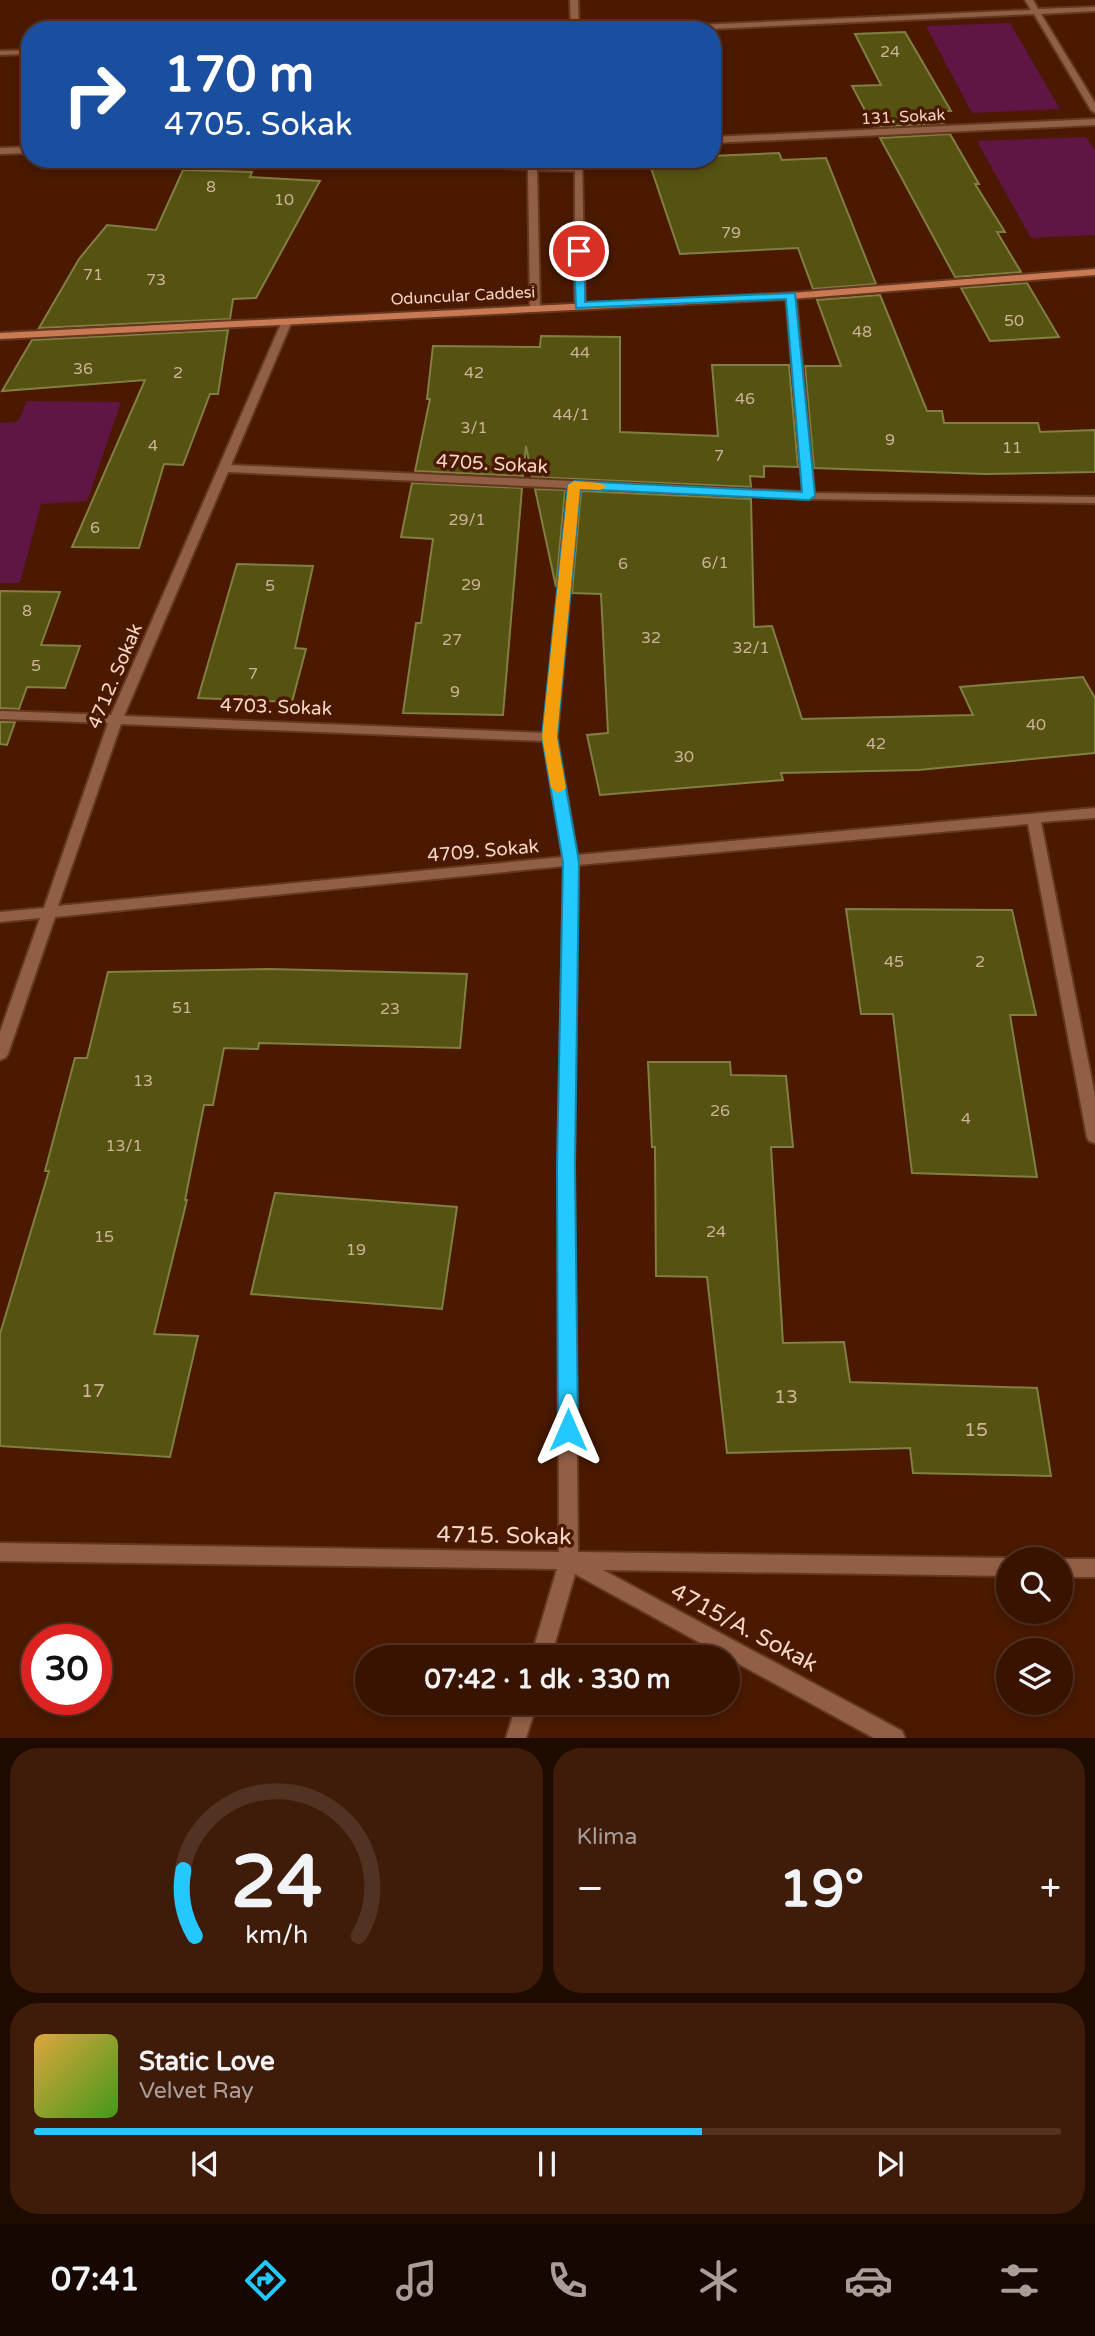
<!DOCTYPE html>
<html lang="tr">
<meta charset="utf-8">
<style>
body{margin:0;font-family:"Varela Round",sans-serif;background:#3f1c0a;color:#f1f3f6;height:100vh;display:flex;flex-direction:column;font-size:26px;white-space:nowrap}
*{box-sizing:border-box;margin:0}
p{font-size:23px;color:#ab9e99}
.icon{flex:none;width:38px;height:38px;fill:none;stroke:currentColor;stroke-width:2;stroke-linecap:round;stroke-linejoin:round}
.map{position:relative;height:1738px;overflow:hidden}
.side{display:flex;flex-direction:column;gap:10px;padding:10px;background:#1f0a00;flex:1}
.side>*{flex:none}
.top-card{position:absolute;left:21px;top:21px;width:700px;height:147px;border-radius:28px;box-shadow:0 4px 10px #0003,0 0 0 2px #523222;background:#1a4fa0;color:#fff;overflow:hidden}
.buttons{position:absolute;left:996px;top:1547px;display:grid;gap:14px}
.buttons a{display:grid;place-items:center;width:77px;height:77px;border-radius:50%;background:#381300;box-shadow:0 4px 10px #0003,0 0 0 2px #523222;font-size:35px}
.speed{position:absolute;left:21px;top:1624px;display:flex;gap:14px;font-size:35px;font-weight:700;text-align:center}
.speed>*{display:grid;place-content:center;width:91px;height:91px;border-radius:50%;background:#381300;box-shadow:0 4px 10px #0003,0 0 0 2px #523222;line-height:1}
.speed .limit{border:10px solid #d22;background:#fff;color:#111}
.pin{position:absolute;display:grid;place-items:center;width:60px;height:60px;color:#fff;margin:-30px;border:4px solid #fff;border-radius:50%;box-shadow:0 2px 7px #0007}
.me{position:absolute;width:77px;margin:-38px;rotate:0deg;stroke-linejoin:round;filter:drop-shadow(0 0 5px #0008)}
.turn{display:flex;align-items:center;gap:24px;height:147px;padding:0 28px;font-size:32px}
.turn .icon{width:91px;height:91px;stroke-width:2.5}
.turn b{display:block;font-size:49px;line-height:60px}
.big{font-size:52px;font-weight:800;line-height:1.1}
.side .tile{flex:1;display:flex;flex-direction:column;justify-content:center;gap:10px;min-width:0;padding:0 24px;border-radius:28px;background:#3f1c0a}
.side .dial{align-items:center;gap:0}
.dial svg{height:182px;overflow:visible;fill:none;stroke:#523222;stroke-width:7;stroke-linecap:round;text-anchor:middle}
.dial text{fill:#f1f3f6;stroke:none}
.song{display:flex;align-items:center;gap:21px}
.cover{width:84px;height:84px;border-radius:10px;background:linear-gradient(135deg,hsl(40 70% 55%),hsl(100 70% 35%))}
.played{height:7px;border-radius:4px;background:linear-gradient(90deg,#23c9fe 65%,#523222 65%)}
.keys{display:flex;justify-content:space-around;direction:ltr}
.heat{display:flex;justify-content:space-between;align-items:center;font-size:38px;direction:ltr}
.side .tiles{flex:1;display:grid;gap:10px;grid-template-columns:1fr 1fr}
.tile:last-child{grid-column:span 2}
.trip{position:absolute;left:355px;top:1645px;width:385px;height:70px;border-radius:35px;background:#381300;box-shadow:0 4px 10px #0003,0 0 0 2px #523222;font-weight:800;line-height:70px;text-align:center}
.tabs{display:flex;height:112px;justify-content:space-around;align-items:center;background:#160800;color:#ab9e99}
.tabs .icon{width:49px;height:49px}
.tabs .current{color:#23c9fe}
.tabs b{font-size:32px;color:#f1f3f6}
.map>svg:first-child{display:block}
</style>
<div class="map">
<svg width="1095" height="1738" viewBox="0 0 1095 1738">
<rect width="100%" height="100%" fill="#4a1900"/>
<g fill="#601644">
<path d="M1010,23L1060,109L972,113L926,26Z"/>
<path d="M1086,137L1095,150V235L1031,238L977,141Z"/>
<path d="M27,401L121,402L87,501L41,504L20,583H0V423L18,422Z"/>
</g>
<g fill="#565211" stroke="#817f41" stroke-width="2">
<path d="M905,32L951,111H937L944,123L874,127L852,86L881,85L855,34Z"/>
<path d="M950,134L979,184H975L1005,232H997L1021,272L955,277L880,138Z"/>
<path d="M779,153L782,160L826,158L876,284L813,289L798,248L680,254L648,159H712V156Z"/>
<path d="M183,170L252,172L250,177L320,181L256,298L233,299L230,319L39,328L79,259L107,225L156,230Z"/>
<path d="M1027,283L1059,337L990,341L961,288Z"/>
<path d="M880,295L927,411H942L944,423H1038L1040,432L1095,430V472L985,474L814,468L805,366H841L817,300Z"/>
<path d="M228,330L218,394H210L183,465L164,464L139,548L72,547L145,380L2,391L32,340Z"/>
<path d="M541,336L620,337V432L718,436L712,365H789L798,467L764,466V477L750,476L751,487L532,477L526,446L523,476L415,471L430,399H427L433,346L540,347Z"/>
<path d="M412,483L522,488L503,715L403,713L416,623H421L433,539L401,537Z"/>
<path d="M535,489L565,490L556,587Z"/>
<path d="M581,491L751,499L754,627L772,626L802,719L973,715L960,687L1083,677L1095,698V753L918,770L781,773L783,780L600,795L587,735L608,733L601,594L572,593Z"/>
<path d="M237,564L313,566L295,648L306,649L292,702L198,698Z"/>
<path d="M0,591L60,592L41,645L80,646L65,688L27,687L19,709L0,708Z"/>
<path d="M0,722H15L7,745L0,744Z"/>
<path d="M846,909L1012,910L1036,1015H1010L1037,1177L912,1173L893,1014H861Z"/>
<path d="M270,969L467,974L460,1048L259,1043L258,1049L224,1048L213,1105H204L185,1200H187L154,1334L198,1336L170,1457L0,1446V1334L49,1171H45L75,1058H87L108,972Z"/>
<path d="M648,1062H730L731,1075L786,1076L793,1147H771L783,1343L844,1342L850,1382L1037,1388L1051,1476L913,1473L910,1448L727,1453L707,1277L656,1276L655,1147H652Z"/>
<path d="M275,1193L457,1207L442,1309L251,1294Z"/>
</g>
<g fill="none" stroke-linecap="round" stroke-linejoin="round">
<g stroke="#653720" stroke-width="4">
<g id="street">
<path d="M570,0H578L579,30H571Z"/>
<path d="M1025,0H1033L1038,9L1095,7V11L1041,14L1095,103V113L1091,110L1034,14L689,30H627L631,28L1031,10Z"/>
<path d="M30,50V54L0,55V51Z"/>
<path d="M1095,119V125L712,143V137Z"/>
<path d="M30,147V153L0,154V148Z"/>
<path d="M358,159H425L575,166L576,159H582L585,306L580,309L575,306V171L537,170L540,308L535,311L530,308L528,169L362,162Z"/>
<path d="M791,293L796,296L814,493L1095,497V503L809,499L579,488L557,737L577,855L1095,808V818L1041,822L1095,1096V1143L1089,1141L1087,1137L1028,824L578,865L574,1166L578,1552L1008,1558L1011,1559H1008V1576L603,1570L902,1731L905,1738H874L575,1574L551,1657H531L557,1569L0,1561V1543L559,1552L558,1166L564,866L55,917L8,1054L5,1058L0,1060V1032L40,918L0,922V912L44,908L108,723L0,719V711L111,715L283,319L292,321L231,465L803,492L786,296ZM228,472L568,488L544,733L124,716ZM121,724L544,741L563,857L58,906Z"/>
<rect x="1060" y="1559" width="35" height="18"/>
<path d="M517,1703H537L526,1738H506Z"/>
</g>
</g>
<g stroke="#653720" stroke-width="4">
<path id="secondary" d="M1095,269V275L791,299L0,339V333L791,293Z"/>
</g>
<use href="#street" fill="#915f46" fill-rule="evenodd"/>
<use href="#secondary" fill="#ca7a53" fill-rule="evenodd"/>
</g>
<path fill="#23c9fe" stroke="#1783a5" stroke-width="2" d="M579,248L585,251V302L795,293L815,496L809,500L580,489L557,737L579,862L575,1166L578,1430L575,1436L568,1439L561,1436L558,1430L557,1166L563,862L542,737L568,485L574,481L802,492L786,299L576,308L574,251Z"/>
<path fill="#f59e0b" d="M574,481L600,483L607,487L600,490L580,489L557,737L566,788L558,793L551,788L542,737L568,485Z"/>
<g text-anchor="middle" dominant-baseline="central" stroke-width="7" stroke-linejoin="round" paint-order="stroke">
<g font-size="16" fill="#cdb499">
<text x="890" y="52">24</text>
<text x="211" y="187">8</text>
<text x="284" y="200">10</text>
<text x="731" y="233">79</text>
<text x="93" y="275">71</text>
<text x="156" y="280">73</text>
<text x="1014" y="321">50</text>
<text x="862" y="332">48</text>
<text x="580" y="353">44</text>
<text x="83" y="369">36</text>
<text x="178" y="373">2</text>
<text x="474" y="373">42</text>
<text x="745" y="399">46</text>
<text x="571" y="415">44/1</text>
<text x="474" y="428">3/1</text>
<text x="890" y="440">9</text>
<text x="153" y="446">4</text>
<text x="1012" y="448">11</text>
<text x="719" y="456">7</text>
<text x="467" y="520">29/1</text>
<text x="95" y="528">6</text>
<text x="715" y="563">6/1</text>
<text x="623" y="564">6</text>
<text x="471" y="585">29</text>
<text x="270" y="586">5</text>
<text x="27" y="611">8</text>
<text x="651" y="638">32</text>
<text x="452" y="640">27</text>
<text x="751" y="648">32/1</text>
<text x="36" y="666">5</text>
<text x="253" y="674">7</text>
<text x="455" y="692">9</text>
<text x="1036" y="725">40</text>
<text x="876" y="744">42</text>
<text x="684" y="757">30</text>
<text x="894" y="962">45</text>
<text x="980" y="962">2</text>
<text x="182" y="1008">51</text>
<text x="390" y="1009">23</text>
<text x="143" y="1081">13</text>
<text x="720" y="1111">26</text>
<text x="966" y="1119">4</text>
<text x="124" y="1146">13/1</text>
<text x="716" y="1232">24</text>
<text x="104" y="1237">15</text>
<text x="356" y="1250">19</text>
</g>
<g font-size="16" fill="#f5d5c6" stroke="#4a1900">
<text transform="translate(903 117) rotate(-3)">131. Sokak</text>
<text transform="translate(463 296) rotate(-3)">Oduncular Caddesi</text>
</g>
<g font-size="19" fill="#f5d5c6" stroke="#4a1900">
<text transform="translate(492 464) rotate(3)">4705. Sokak</text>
<text transform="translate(115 676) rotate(-67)">4712. Sokak</text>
<text transform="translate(276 707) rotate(2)">4703. Sokak</text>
<text transform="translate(483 851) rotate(-5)">4709. Sokak</text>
</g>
<g font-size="19" fill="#cdb499">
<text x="93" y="1391">17</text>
<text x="786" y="1397">13</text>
<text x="976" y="1430">15</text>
</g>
<g font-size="23" fill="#f5d5c6" stroke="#4a1900">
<text transform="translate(504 1536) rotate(1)">4715. Sokak</text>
<text transform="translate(744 1628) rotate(28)">4715/A. Sokak</text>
</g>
</g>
</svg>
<div class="buttons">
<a><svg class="icon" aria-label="search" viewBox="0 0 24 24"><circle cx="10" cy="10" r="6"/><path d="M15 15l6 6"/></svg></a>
<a><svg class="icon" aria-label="layers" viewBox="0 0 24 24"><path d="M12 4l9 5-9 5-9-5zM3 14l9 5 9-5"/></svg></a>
</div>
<div class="speed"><div class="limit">30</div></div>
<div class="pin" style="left:579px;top:251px;background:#d93025"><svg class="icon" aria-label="arrive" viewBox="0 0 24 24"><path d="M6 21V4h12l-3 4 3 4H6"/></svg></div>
<svg class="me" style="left:568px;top:1430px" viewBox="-20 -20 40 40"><path d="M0-17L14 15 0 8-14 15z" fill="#23c9fe" stroke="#fff" stroke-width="4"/></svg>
<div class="trip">07:42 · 1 dk · 330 m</div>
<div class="top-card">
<div class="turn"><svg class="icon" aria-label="right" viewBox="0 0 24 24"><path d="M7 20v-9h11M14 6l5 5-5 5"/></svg><div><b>170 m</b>4705. Sokak</div></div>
</div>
</div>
<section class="side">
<div class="tiles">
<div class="tile dial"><svg viewBox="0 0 100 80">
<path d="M14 69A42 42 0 1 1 86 69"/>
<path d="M14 69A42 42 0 0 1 9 40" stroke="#23c9fe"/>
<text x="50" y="56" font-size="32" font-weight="700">24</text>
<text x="50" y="72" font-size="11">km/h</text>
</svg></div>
<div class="tile"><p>Klima</p>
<div class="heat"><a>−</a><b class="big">19°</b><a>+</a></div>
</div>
<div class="tile">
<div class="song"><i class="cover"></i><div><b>Static Love</b><p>Velvet Ray</p></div></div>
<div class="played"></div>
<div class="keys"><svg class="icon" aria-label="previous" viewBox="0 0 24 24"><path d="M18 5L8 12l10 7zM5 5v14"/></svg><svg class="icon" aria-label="pause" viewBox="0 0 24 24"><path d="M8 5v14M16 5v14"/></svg><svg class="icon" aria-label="next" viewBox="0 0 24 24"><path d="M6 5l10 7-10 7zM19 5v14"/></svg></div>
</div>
</div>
</section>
<nav class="tabs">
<b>07:41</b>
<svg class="icon current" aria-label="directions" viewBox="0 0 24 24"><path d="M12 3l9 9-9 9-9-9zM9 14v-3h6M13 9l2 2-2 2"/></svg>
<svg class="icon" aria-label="music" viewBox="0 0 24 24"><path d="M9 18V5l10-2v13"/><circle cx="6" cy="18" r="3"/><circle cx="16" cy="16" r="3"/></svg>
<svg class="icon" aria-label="phone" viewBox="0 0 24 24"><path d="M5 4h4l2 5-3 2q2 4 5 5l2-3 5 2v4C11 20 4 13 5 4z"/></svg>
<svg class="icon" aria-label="climate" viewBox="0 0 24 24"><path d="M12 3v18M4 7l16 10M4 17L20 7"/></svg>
<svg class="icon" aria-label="car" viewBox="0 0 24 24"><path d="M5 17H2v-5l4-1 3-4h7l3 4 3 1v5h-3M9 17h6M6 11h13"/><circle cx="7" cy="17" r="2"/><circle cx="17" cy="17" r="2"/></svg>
<svg class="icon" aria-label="filters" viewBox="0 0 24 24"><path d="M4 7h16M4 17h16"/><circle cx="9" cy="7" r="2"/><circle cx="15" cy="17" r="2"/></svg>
</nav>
